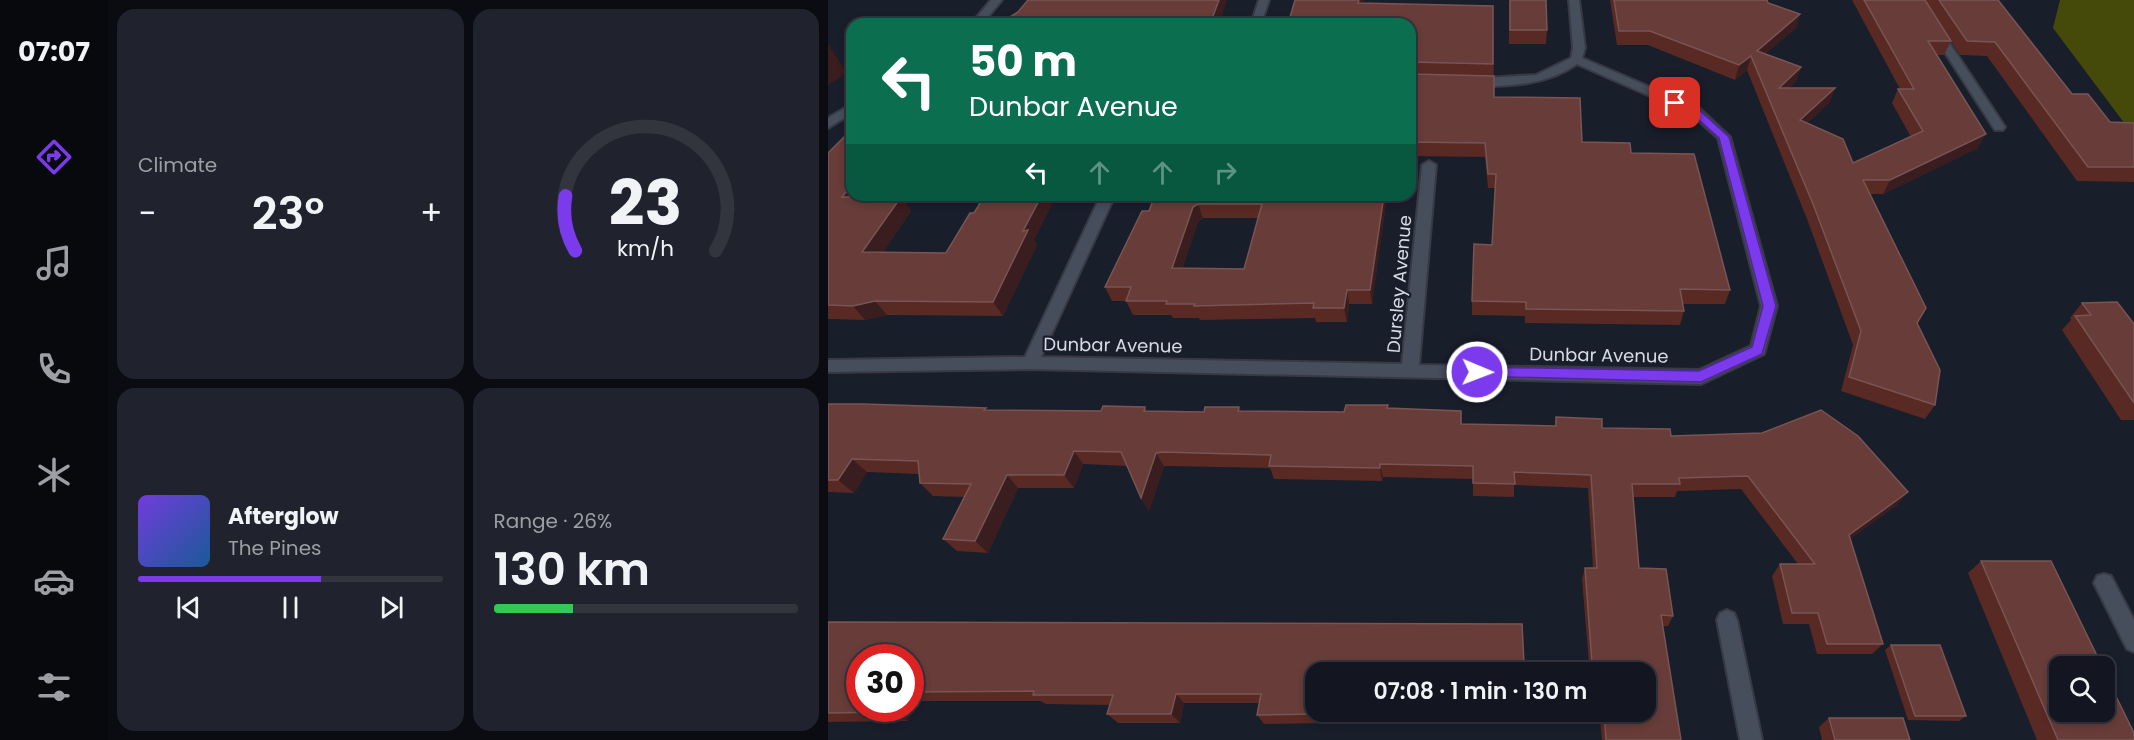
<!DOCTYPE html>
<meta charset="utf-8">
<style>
body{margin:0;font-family:Poppins,sans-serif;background:#20232d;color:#f1f3f6;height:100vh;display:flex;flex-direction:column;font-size:22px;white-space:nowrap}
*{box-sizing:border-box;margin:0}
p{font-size:20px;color:#9d9fa5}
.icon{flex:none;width:33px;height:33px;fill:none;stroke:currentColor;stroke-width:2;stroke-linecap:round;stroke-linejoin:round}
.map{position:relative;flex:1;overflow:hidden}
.panel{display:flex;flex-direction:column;gap:9px;padding:9px;background:#0a0c12;width:720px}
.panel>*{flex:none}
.hud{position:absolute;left:18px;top:18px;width:570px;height:183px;border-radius:18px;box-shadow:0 3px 9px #0003,0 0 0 2px #32353e;background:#0b6e4f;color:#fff;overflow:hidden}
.controls{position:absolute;left:1221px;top:656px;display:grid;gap:12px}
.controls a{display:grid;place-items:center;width:66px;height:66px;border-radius:12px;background:#131620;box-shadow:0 3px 9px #0003,0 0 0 2px #32353e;font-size:30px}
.speed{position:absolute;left:18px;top:644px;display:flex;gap:12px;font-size:30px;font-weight:700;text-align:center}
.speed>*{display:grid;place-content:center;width:78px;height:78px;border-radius:50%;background:#131620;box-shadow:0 3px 9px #0003,0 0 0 2px #32353e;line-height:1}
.speed .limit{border:9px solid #d22;background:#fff;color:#111}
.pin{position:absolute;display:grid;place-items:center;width:51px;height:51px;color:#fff;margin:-26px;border-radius:12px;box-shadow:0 3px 9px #0006}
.me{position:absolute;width:66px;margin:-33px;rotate:91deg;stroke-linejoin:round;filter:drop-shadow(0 0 4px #0008)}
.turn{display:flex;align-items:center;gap:21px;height:126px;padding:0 24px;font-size:27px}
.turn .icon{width:78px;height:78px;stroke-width:2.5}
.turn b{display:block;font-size:42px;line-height:51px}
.lanes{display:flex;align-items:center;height:57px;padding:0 24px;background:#0003;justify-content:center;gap:30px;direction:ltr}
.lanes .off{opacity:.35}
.big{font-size:45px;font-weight:600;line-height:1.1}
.panel .tile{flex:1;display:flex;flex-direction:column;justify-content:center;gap:9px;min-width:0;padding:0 21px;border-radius:18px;background:#20232d}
.panel .dial{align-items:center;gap:0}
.dial svg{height:156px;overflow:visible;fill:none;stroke:#32353e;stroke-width:7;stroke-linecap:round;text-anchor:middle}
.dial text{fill:#f1f3f6;stroke:none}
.song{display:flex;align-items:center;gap:18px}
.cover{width:72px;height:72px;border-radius:9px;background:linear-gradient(135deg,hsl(260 70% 55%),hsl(210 70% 35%))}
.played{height:6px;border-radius:3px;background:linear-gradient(90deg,#7c3aed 60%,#32353e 60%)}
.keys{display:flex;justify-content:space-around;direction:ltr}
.heat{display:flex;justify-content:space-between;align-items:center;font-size:33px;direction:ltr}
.charge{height:9px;border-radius:4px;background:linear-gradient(90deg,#34c759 26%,#32353e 0)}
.panel .tiles{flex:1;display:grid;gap:9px;grid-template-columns:repeat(2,1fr)}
.trip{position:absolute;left:477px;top:662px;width:351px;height:60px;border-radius:18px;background:#131620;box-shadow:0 3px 9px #0003,0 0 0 2px #32353e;font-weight:600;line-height:60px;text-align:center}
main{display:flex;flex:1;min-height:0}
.menu{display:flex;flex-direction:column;width:108px;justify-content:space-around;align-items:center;background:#08090d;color:#9d9fa5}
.menu .icon{width:42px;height:42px}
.menu .active{color:#7c3aed}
.menu b{font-size:27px;color:#f1f3f6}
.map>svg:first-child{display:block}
</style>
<main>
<nav class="menu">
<b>07:07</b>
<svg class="icon active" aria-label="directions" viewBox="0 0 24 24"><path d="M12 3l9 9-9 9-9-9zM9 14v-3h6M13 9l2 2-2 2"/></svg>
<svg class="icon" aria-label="music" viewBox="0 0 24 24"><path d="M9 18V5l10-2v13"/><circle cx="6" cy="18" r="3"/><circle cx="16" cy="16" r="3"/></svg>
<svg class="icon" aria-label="phone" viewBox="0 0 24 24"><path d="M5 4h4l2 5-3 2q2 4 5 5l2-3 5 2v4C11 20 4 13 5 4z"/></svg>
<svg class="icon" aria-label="climate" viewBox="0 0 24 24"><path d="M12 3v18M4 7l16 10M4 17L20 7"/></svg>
<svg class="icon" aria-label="car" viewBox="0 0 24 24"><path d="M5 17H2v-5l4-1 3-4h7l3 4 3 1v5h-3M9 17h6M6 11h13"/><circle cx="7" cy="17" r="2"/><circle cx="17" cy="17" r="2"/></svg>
<svg class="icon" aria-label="filters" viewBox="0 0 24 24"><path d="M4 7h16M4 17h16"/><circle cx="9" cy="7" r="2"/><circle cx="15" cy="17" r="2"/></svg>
</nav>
<section class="panel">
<div class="tiles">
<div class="tile"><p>Climate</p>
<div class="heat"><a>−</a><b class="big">23°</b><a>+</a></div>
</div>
<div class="tile dial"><svg viewBox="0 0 100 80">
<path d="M14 69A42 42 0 1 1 86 69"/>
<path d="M14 69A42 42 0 0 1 9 41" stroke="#7c3aed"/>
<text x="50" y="56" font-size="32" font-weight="700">23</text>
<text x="50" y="72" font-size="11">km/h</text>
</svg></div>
<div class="tile">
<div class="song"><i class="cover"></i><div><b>Afterglow</b><p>The Pines</p></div></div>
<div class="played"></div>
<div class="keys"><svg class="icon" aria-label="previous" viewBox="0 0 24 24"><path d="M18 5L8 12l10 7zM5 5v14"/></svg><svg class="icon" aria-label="pause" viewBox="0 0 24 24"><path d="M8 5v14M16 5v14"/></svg><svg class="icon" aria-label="next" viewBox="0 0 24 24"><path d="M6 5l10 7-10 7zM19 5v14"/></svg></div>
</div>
<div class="tile"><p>Range · 26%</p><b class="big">130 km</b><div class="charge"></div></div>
</div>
</section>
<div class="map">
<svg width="1306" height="740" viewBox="0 0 1306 740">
<rect width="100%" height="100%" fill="#191e2b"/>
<path fill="#45490a" d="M1232,0H1306V136L1225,28Z"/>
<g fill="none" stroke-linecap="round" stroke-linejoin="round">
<g stroke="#373a45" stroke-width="4">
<g id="minor">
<path d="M163,0H174L154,24H143Z"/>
<path d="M431,0H441L433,24H423Z"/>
<path d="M741,0H751L757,48L754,58L871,108L902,137L949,306L936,354L873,384L202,369L0,372V360L197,357L273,195H287L213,357L574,364L594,165L601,161L608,165L591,365L871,370L923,346L933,306L890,138L863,114L749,64C717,86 680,86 643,87L637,83L643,79L708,75L743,58L745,48Z"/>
<path d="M1083,0H1093L1177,127L1175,130H1167Z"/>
<path d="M24,104V113L0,128V118Z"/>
<path d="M1276,574L1283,576L1306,620V652L1299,649L1266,583L1269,576Z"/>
<path d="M899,610L906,613L909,620L934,740H912L889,620L892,613Z"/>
</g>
</g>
<use href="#minor" fill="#464d5b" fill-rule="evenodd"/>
</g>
<g fill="#592924" fill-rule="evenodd">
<path d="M681,0L719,30L718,44H681Z"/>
<path d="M782,0H939L940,3L972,14L968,28L937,54L973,67L968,81L961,88H1007L1001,103L979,123L1025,163L1083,137L1064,103L1070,89H1072L1024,0H1170L1244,94L1282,122L1306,123V182L1249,181L1159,56L1132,55L1117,32L1123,41L1116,55H1109L1150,148L1055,194H1042L1089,323L1107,405L1097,419L1013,391L1025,345L979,219L919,70L907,80L820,45H789Z"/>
<path d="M535,3L665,6L666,97L754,142L803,153L902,290L897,304H854L856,311L852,325L697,323V316L644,315V301L664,245L667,188H660L657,157L582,156V24Z"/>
<path d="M0,153L24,195H38L36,197H73L83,211L55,252L118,253L206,240L209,245L175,316L59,315L37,320L0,319Z"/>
<path d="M327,195H559L544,304H521L519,322H488L487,318L372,320L371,318H345L343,315H305L298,301H284L277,287L321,211ZM375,218H430L416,269H354L370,222Z"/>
<path d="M1254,303L1306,324V420H1293L1234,330L1243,320L1242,318Z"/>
<path d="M0,404L159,410L273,411L317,407L319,411L376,412L411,407L413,411L516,412L560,408L633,411L634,424L727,426L728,417L774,428L843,436L1069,505L1022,539L1055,644L1044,654H989L981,624H955L944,576L952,564H970L913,489L849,491L847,497H805L811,568L845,616L840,626H835L853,740H774L771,711H818V672H488L555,711V722L436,724L429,715L431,703H356L352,723H290L279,714L282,705L218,704L212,701H89L80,721L0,722V622L696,663H761L754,579L757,568H765L760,488L686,485V497L645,496V479L555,477L554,481L446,479L442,468L341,466H336L321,511L313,498L299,466L255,464L246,488H190L160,553L129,551L115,539L137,497L105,496L92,483L91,474L39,472L26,493L0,492ZM32,657H82V708Z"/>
<path d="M1153,561L1306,740H1209L1140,573Z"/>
<path d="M1063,645L1138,716L1131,721L1080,720L1057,650Z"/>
<path d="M636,711L698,712L697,721H637Z"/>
<path d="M1001,718L1082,740H994L991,727Z"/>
</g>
<g fill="#3a1d1e">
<path d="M391,0H399L391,24H382Z"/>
<path d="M531,0H536L532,17L530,3Z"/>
<path d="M972,14L968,28L926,63L929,51Z"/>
<path d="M0,44L19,73L0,85Z"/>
<path d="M923,56L919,70L907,80L911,65Z"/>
<path d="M973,67L968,81L946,103L951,88Z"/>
<path d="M1007,88L1001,103L967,134L972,120Z"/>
<path d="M1158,134L1150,148L1055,194L1062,180Z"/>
<path d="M24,185V195H38L26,211L14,197Z"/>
<path d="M214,195H229L206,240L209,245L175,316L165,302L195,231Z"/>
<path d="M556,195H559L544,304L542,290Z"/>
<path d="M73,197L83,211L46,266L34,252Z"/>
<path d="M370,204L375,218L370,222L349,283L344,268L365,207Z"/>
<path d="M519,290L521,304L519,322L516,308Z"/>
<path d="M47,301L59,315L37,320L25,306Z"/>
<path d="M246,451L255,464L246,488L236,475Z"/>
<path d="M328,453L336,466L321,511L313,498Z"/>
<path d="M24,459L39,472L26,493L10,480Z"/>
<path d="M552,464L555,477L554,481L552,468Z"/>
<path d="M179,475L190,488L160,553L147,541Z"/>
<path d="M1080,492L1069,505L1011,547L1021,535Z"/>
<path d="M348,694L356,703L352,723L343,714Z"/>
<path d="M82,697L89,701L80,721L63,712L65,708H82Z"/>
<path d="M552,711H555V722L552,713Z"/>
</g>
<g fill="#673c39" stroke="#785554" stroke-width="1.5" fill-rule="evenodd">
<path d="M200,0H391L382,24H171L190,12Z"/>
<path d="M467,0H531L530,3L665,6V64L582,62V24H460Z"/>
<path d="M682,0H718L719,30H682Z"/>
<path d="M786,0H939L940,3L972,14L929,51L973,67L951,88H1007L972,120L1015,139L1025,163L1095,131L1070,89H1086L1036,0H1097L1123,41H1100L1158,134L1062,180H1035L1098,308L1089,323L1112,370L1107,405L1021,377L1033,331L985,204L923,56L911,65L822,31H791Z"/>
<path d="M1111,0H1170L1244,94H1260L1282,122L1306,123V167H1260L1167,42L1139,41Z"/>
<path d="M582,74L666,76V97L752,98L754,142L802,143L803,153L866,154L902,290L852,289L856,311L698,309V302L644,301L646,244L664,245L668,174H660L657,143L582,142Z"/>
<path d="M24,129V169L20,173H24V185L14,197H73L34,252L118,253L142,213H146L157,195H214L195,231L200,230L165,302L47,301L25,306L0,305V153Z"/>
<path d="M327,195H556L542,290H519L516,308H485L486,303L366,306L367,304H338L339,301H298L303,287H277L314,211H321ZM370,204H434L416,269L344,268L365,207Z"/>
<path d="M1289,302L1306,324V403L1247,316L1263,315L1254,303Z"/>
<path d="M0,404H35L158,408L156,410L273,411L275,406L317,407L316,411L376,412L377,407H411L410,411L516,412L518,405H560L559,408L633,411V424L728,426V417L774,419V428L842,429L843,436L934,433L993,410L1030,436L1080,492L1021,535L1055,644H999L990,613H964L952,564H987L920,476L851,478L852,484H804L811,568L838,569L845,616L833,615L853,740H778L776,711H818V672H488V711H552V713L429,715L433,694H348L343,714H279L285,695H205L206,691L82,692V657H32V708H65L63,712L0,713V622L694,624L696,663H764L757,568H769L763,475L686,472L687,484L645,483V466L552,464V468L441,466L443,455L334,452L328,453L313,498L293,452L246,451L236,475H179L147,541L115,539L143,484L92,483L90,461L24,459L10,480H0Z"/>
<path d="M1153,561H1223L1274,666H1232V711H1276V672L1306,733V740H1230Z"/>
<path d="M1063,645H1112L1138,716H1087Z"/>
<path d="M636,711H698V712L636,713Z"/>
<path d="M1001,718H1075L1082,740H1007Z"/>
</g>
<path fill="#7c3aed" stroke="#51269a" stroke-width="1.5" d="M844,100L870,109L901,137L948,306L934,354L873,382L645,376V368L649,367L871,371L924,347L935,306L891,138L863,113L844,105Z"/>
<g text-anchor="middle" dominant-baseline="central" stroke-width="4.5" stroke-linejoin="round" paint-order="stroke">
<g font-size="18" fill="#d6dae3" stroke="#191e2b">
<text transform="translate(571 284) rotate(-85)">Dursley Avenue</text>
<text transform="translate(285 345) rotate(1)">Dunbar Avenue</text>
<text transform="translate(771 355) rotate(1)">Dunbar Avenue</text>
</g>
</g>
</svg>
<div class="controls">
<a><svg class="icon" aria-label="search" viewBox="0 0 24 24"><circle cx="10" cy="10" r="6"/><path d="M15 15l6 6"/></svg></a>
</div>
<div class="speed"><div class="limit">30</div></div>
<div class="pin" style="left:847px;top:103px;background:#d93025"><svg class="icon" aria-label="arrive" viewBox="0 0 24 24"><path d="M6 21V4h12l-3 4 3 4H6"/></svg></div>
<svg class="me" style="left:649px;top:372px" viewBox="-20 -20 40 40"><circle r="17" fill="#7c3aed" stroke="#fff" stroke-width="3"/><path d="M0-11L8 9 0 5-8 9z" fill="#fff"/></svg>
<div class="trip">07:08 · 1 min · 130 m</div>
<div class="hud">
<div class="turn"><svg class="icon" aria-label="left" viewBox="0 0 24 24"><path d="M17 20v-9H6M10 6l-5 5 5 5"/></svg><div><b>50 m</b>Dunbar Avenue</div></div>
<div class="lanes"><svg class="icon" aria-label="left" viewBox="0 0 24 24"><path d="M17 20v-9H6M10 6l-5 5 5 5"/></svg><svg class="icon off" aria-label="ahead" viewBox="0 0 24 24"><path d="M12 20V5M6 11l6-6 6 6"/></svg><svg class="icon off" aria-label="ahead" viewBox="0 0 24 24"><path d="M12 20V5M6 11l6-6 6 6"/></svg><svg class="icon off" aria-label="right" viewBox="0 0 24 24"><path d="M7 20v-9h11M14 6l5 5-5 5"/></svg></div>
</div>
</div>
</main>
